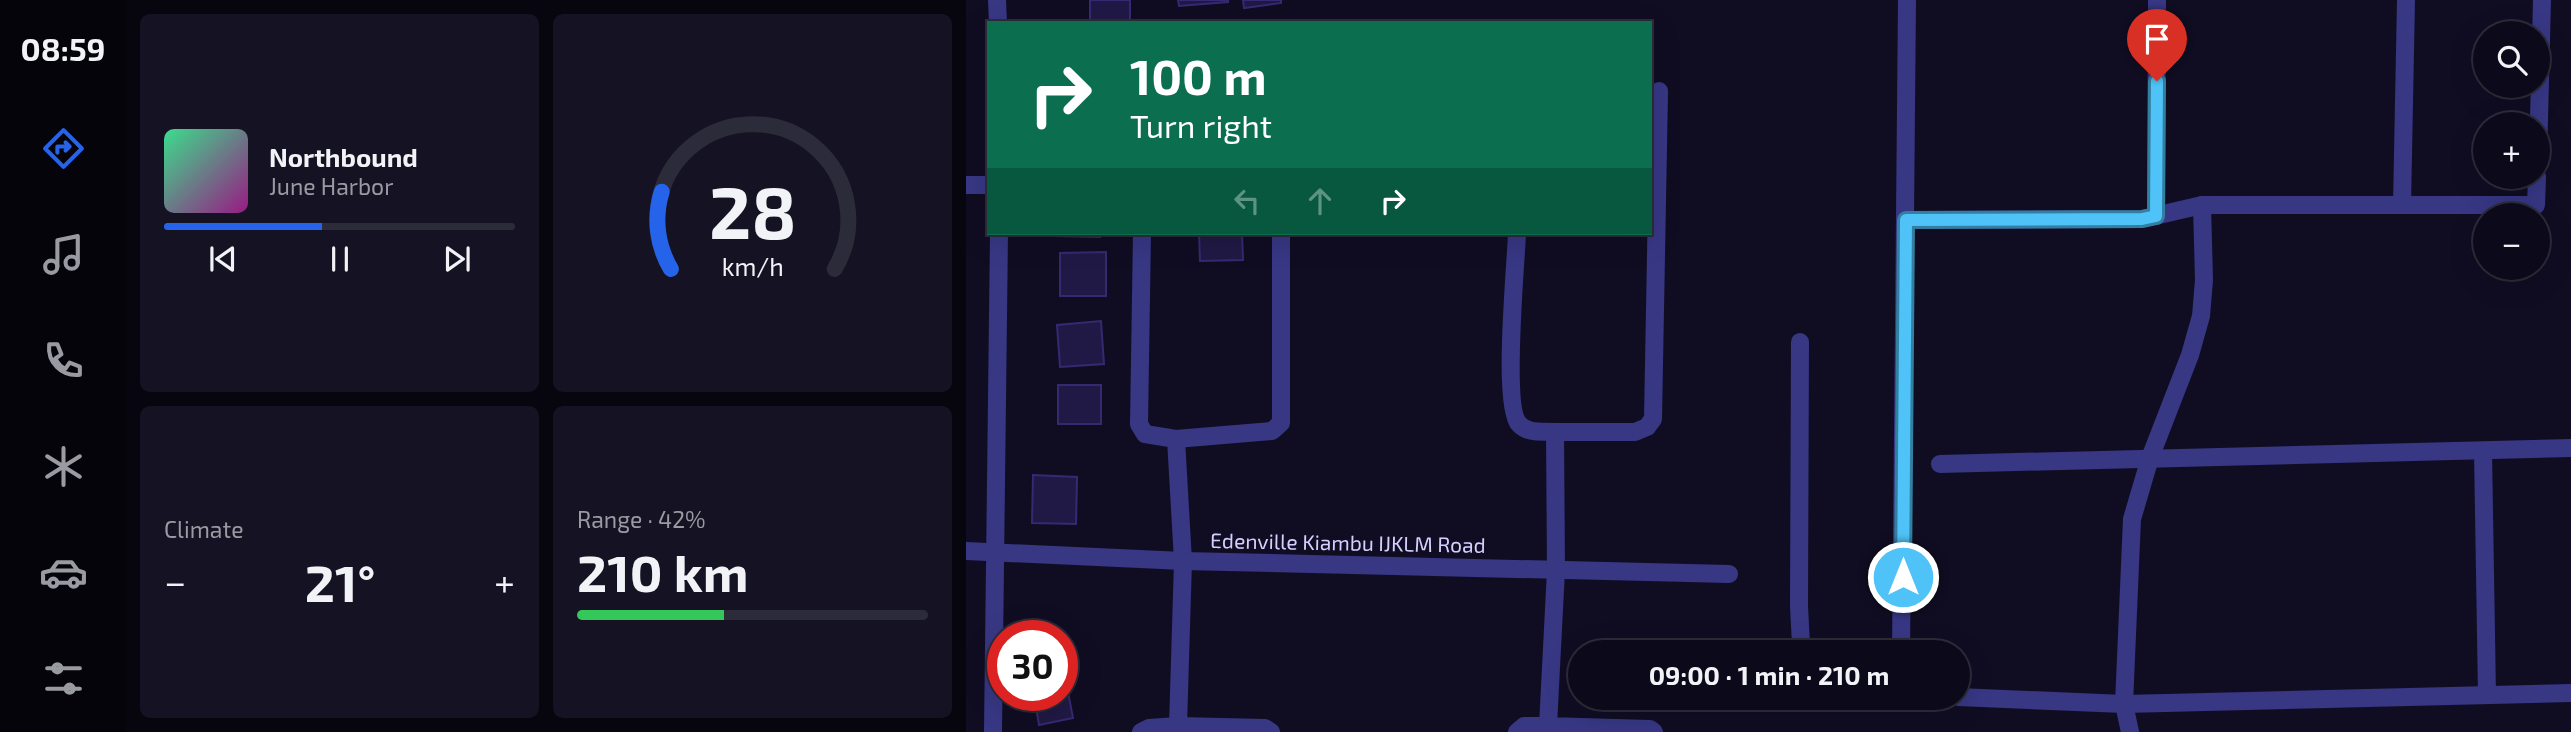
<!DOCTYPE html>
<meta charset="utf-8">
<style>
body{margin:0;font-family:"Exo 2",sans-serif;background:#151323;color:#f1f3f6;height:100vh;display:flex;flex-direction:column;font-size:26px;white-space:nowrap}
*{box-sizing:border-box;margin:0}
p{font-size:23px;color:#9a9aa2}
.icon{flex:none;width:38px;height:38px;fill:none;stroke:currentColor;stroke-width:2;stroke-linecap:round;stroke-linejoin:round}
.map{position:relative;flex:1;overflow:hidden}
.details{display:flex;flex-direction:column;gap:14px;padding:14px;background:#07060e;width:840px}
.details>*{flex:none}
.banner{position:absolute;left:21px;top:21px;width:665px;height:214px;border-radius:0px;box-shadow:0 7px 28px #0002,0 0 0 2px #2c2b39;background:#0b6e4f;color:#fff;overflow:hidden}
.buttons{position:absolute;left:1507px;top:21px;display:grid;gap:14px}
.buttons a{display:grid;place-items:center;width:77px;height:77px;border-radius:50%;background:#0c0a1a;box-shadow:0 7px 28px #0002,0 0 0 2px #2c2b39;font-size:35px}
.speed{position:absolute;left:21px;top:620px;display:flex;gap:14px;font-size:35px;font-weight:700;text-align:center}
.speed>*{display:grid;place-content:center;width:91px;height:91px;border-radius:50%;background:#0c0a1a;box-shadow:0 7px 28px #0002,0 0 0 2px #2c2b39;line-height:1}
.speed .limit{border:10px solid #d22;background:#fff;color:#111}
.pin{position:absolute;display:grid;place-items:center;width:60px;height:60px;color:#fff;margin:-72px -30px;border-radius:50% 50% 50% 0;rotate:-45deg;box-shadow:0 0 7px #0007}
.pin .icon{rotate:45deg}
.me{position:absolute;width:77px;margin:-38px;rotate:0deg;stroke-linejoin:round;filter:drop-shadow(0 0 5px #0008)}
.turn{display:flex;align-items:center;gap:24px;height:147px;padding:0 28px;font-size:32px}
.turn .icon{width:91px;height:91px;stroke-width:2.5}
.turn b{display:block;font-size:49px;line-height:60px}
.lanes{display:flex;align-items:center;height:66px;padding:0 28px;background:#0003;justify-content:center;gap:35px;direction:ltr}
.lanes .off{opacity:.35}
.big{font-size:52px;font-weight:700;line-height:1.1}
.details .card{flex:1;display:flex;flex-direction:column;justify-content:center;gap:10px;min-width:0;padding:0 24px;border-radius:10px;background:#151323}
.details .dial{align-items:center;gap:0}
.dial svg{height:182px;overflow:visible;fill:none;stroke:#2c2b39;stroke-width:7;stroke-linecap:round;text-anchor:middle}
.dial text{fill:#f1f3f6;stroke:none}
.song{display:flex;align-items:center;gap:21px}
.cover{width:84px;height:84px;border-radius:10px;background:linear-gradient(135deg,hsl(150 70% 55%),hsl(310 70% 35%))}
.played{height:7px;border-radius:4px;background:linear-gradient(90deg,#2563eb 45%,#2c2b39 45%)}
.keys{display:flex;justify-content:space-around;direction:ltr}
.heat{display:flex;justify-content:space-between;align-items:center;font-size:38px;direction:ltr}
.charge{height:10px;border-radius:5px;background:linear-gradient(90deg,#34c759 42%,#2c2b39 0)}
.details .tiles{flex:1;display:grid;gap:14px;grid-template-columns:repeat(2,1fr)}
.trip{position:absolute;left:602px;top:640px;width:402px;height:70px;border-radius:35px;background:#0c0a1a;box-shadow:0 7px 28px #0002,0 0 0 2px #2c2b39;font-weight:700;line-height:70px;text-align:center}
main{display:flex;flex:1;min-height:0}
.dock{display:flex;flex-direction:column;width:126px;justify-content:space-around;align-items:center;background:#05040a;color:#9a9aa2}
.dock .icon{width:49px;height:49px}
.dock .on{color:#2563eb}
.dock b{font-size:32px;color:#f1f3f6}
.map>svg:first-child{display:block}
</style>
<main>
<nav class="dock">
<b>08:59</b>
<svg class="icon on" aria-label="directions" viewBox="0 0 24 24"><path d="M12 3l9 9-9 9-9-9zM9 14v-3h6M13 9l2 2-2 2"/></svg>
<svg class="icon" aria-label="music" viewBox="0 0 24 24"><path d="M9 18V5l10-2v13"/><circle cx="6" cy="18" r="3"/><circle cx="16" cy="16" r="3"/></svg>
<svg class="icon" aria-label="phone" viewBox="0 0 24 24"><path d="M5 4h4l2 5-3 2q2 4 5 5l2-3 5 2v4C11 20 4 13 5 4z"/></svg>
<svg class="icon" aria-label="climate" viewBox="0 0 24 24"><path d="M12 3v18M4 7l16 10M4 17L20 7"/></svg>
<svg class="icon" aria-label="car" viewBox="0 0 24 24"><path d="M5 17H2v-5l4-1 3-4h7l3 4 3 1v5h-3M9 17h6M6 11h13"/><circle cx="7" cy="17" r="2"/><circle cx="17" cy="17" r="2"/></svg>
<svg class="icon" aria-label="filters" viewBox="0 0 24 24"><path d="M4 7h16M4 17h16"/><circle cx="9" cy="7" r="2"/><circle cx="15" cy="17" r="2"/></svg>
</nav>
<section class="details">
<div class="tiles">
<div class="card">
<div class="song"><i class="cover"></i><div><b>Northbound</b><p>June Harbor</p></div></div>
<div class="played"></div>
<div class="keys"><svg class="icon" aria-label="previous" viewBox="0 0 24 24"><path d="M18 5L8 12l10 7zM5 5v14"/></svg><svg class="icon" aria-label="pause" viewBox="0 0 24 24"><path d="M8 5v14M16 5v14"/></svg><svg class="icon" aria-label="next" viewBox="0 0 24 24"><path d="M6 5l10 7-10 7zM19 5v14"/></svg></div>
</div>
<div class="card dial"><svg viewBox="0 0 100 80">
<path d="M14 69A42 42 0 1 1 86 69"/>
<path d="M14 69A42 42 0 0 1 10 35" stroke="#2563eb"/>
<text x="50" y="56" font-size="32" font-weight="700">28</text>
<text x="50" y="72" font-size="11">km/h</text>
</svg></div>
<div class="card"><p>Climate</p>
<div class="heat"><a>−</a><b class="big">21°</b><a>+</a></div>
</div>
<div class="card"><p>Range · 42%</p><b class="big">210 km</b><div class="charge"></div></div>
</div>
</section>
<div class="map">
<svg width="1605" height="732" viewBox="0 0 1605 732">
<rect width="100%" height="100%" fill="#100d23"/>
<g fill="#201945" stroke="#352a72" stroke-width="2">
<rect x="124" y="0" width="40" height="23"/>
<path d="M212,0H262V2L213,6Z"/>
<path d="M277,0H315V3L278,8Z"/>
<path d="M86,233H134V237L86,236Z"/>
<path d="M233,233H276L277,260L234,261Z"/>
<path d="M140,252V296H94V253Z"/>
<path d="M135,321L138,364L94,367L91,325Z"/>
<rect x="92" y="385" width="43" height="39"/>
<path d="M67,475L111,477L110,524L66,523Z"/>
<path d="M99,676L107,718L73,725L68,695H96V677Z"/>
</g>
<g fill="none" stroke-linecap="round" stroke-linejoin="round">
<g stroke="#373784" stroke-width="18">
<path d="M31,0L32,23"/>
<path d="M1572,159L1576,0"/>
<path d="M0,185H23"/>
<path d="M1436,205L1440,0"/>
<path d="M1190,216L1191,0"/>
<path d="M940,220L1176,219L1236,205H1570L1571,177"/>
<path d="M176,233L173,424L179,434L210,439L217,561L212,726L299,728L305,732"/>
<path d="M551,233C550,264 536,406 553,424C562,434 576,431 589,432"/>
<path d="M834,342L833,606L835,645L838,653"/>
<path d="M210,439L306,431L315,423V233"/>
<path d="M1517,451L1521,695"/>
<path d="M974,464L1605,448"/>
<path d="M0,551L217,561L763,574"/>
<path d="M935,653L941,0"/>
<path d="M992,697L1158,704L1605,693"/>
<path d="M27,732L33,233"/>
<path d="M175,732L183,728L212,726"/>
<path d="M551,732L558,726H582"/>
<path d="M688,732L684,729L582,726L590,570L589,432H669L681,427L687,419L693,91"/>
<path d="M1164,732L1158,704L1166,519L1184,458L1224,355L1235,316L1238,280L1236,205"/>
</g>
</g>
<g fill="none" stroke-linecap="round" stroke-linejoin="round">
<g stroke="#337fa1" stroke-width="18">
<path id="route" d="M937,577L940,220L1176,219L1190,216L1191,81"/>
</g>
<use href="#route" stroke="#4fc3f7" stroke-width="12"/>
</g>
<g text-anchor="middle" dominant-baseline="central" stroke-width="7" stroke-linejoin="round" paint-order="stroke">
<g font-size="21" fill="#d3cfff" stroke="#100d23">
<text transform="translate(382 542) rotate(1)">Edenville Kiambu IJKLM Road</text>
</g>
</g>
</svg>
<div class="buttons">
<a><svg class="icon" aria-label="search" viewBox="0 0 24 24"><circle cx="10" cy="10" r="6"/><path d="M15 15l6 6"/></svg></a>
<a>+</a>
<a>−</a>
</div>
<div class="speed"><div class="limit">30</div></div>
<div class="pin" style="left:1191px;top:81px;background:#d93025"><svg class="icon" aria-label="arrive" viewBox="0 0 24 24"><path d="M6 21V4h12l-3 4 3 4H6"/></svg></div>
<svg class="me" style="left:937px;top:577px" viewBox="-20 -20 40 40"><circle r="17" fill="#4fc3f7" stroke="#fff" stroke-width="3"/><path d="M0-11L8 9 0 5-8 9z" fill="#fff"/></svg>
<div class="trip">09:00 · 1 min · 210 m</div>
<div class="banner">
<div class="turn"><svg class="icon" aria-label="right" viewBox="0 0 24 24"><path d="M7 20v-9h11M14 6l5 5-5 5"/></svg><div><b>100 m</b>Turn right</div></div>
<div class="lanes"><svg class="icon off" aria-label="left" viewBox="0 0 24 24"><path d="M17 20v-9H6M10 6l-5 5 5 5"/></svg><svg class="icon off" aria-label="ahead" viewBox="0 0 24 24"><path d="M12 20V5M6 11l6-6 6 6"/></svg><svg class="icon" aria-label="right" viewBox="0 0 24 24"><path d="M7 20v-9h11M14 6l5 5-5 5"/></svg></div>
</div>
</div>
</main>
